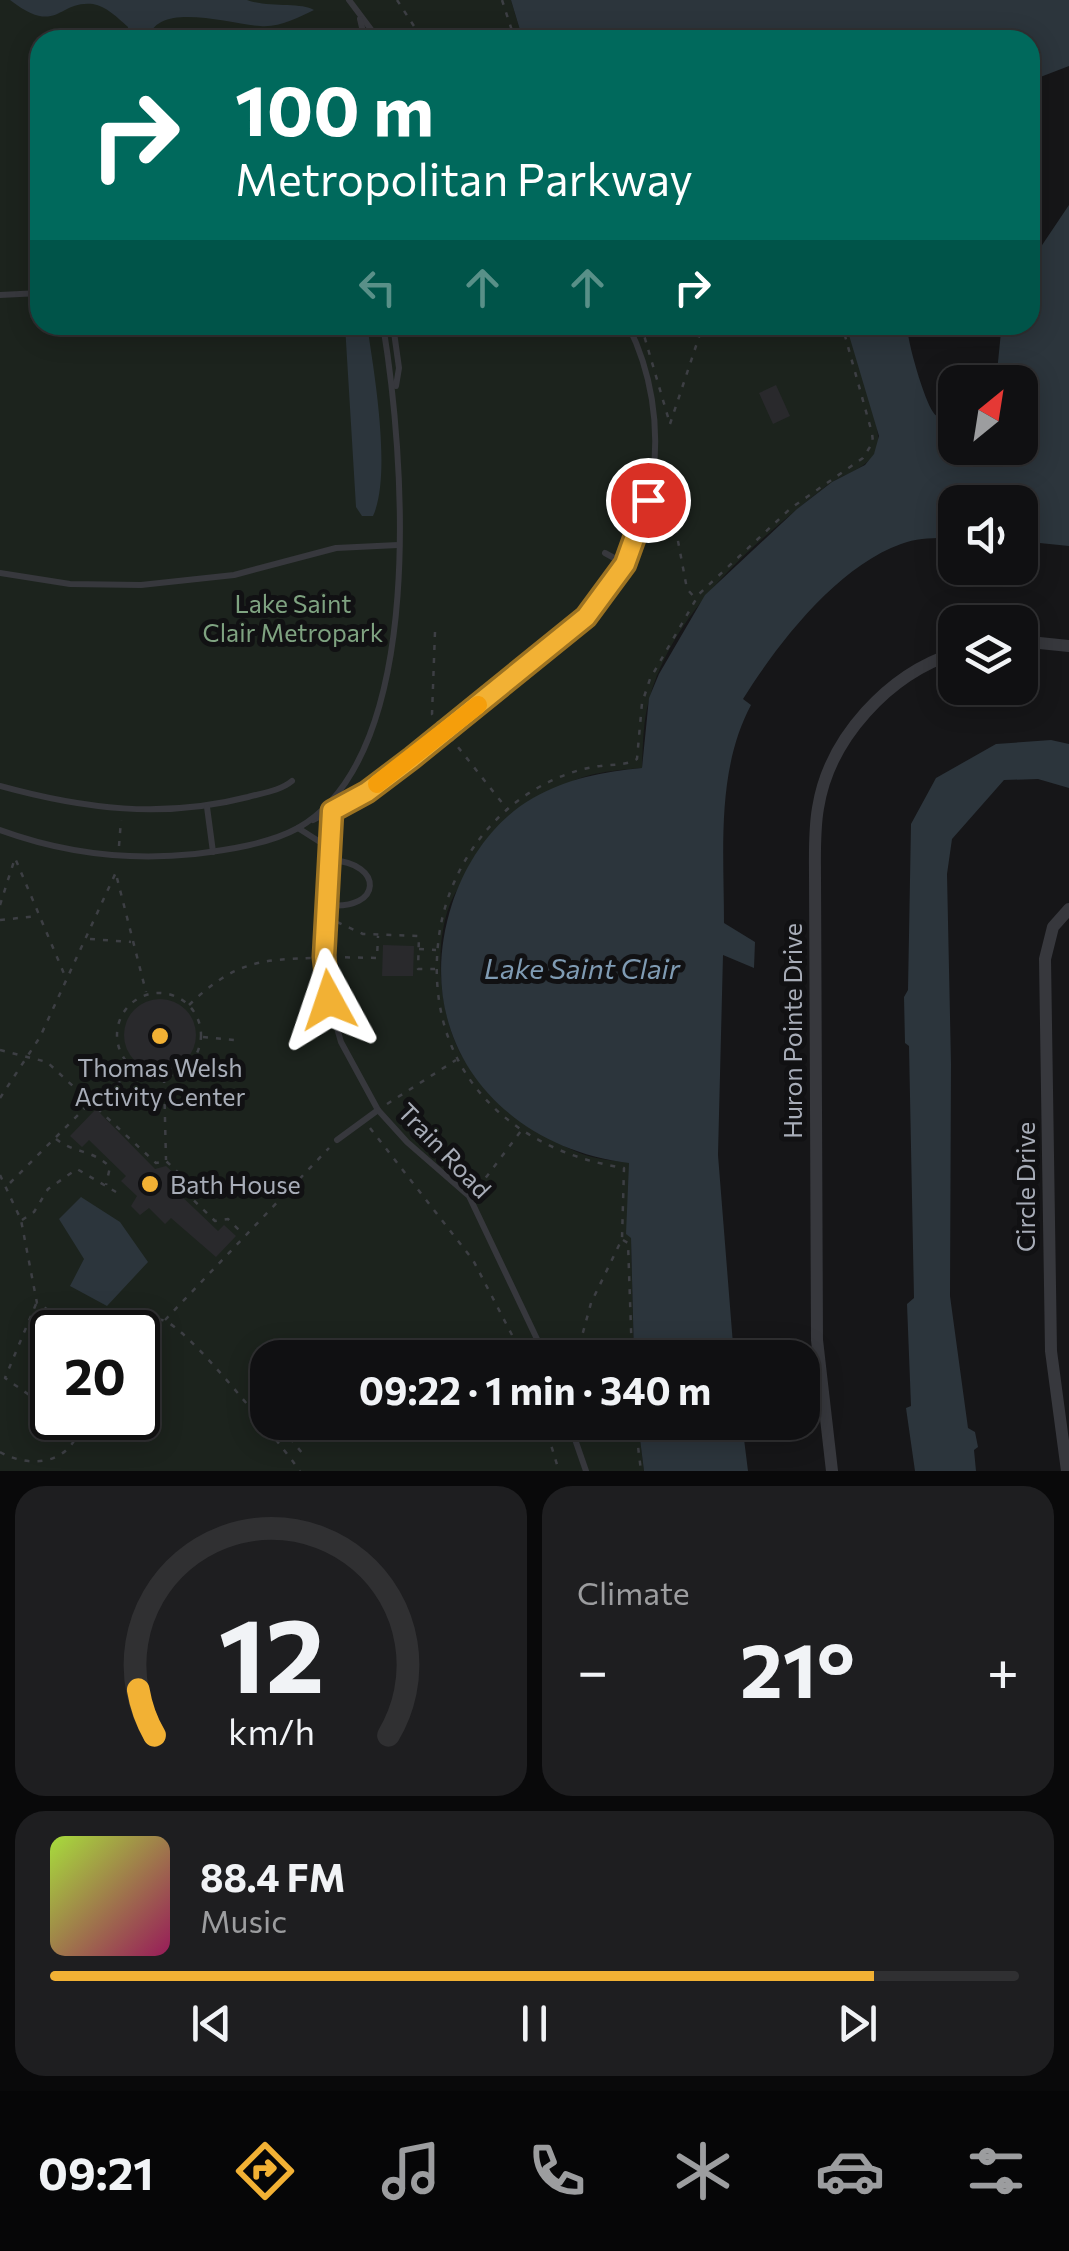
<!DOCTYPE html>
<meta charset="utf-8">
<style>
body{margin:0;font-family:Commissioner,sans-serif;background:#1e1e20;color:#f1f3f6;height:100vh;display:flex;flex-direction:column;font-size:38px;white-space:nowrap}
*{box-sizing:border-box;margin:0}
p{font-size:32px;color:#9c9d9f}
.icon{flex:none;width:55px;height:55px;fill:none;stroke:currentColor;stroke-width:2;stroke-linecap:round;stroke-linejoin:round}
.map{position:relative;height:1471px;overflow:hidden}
.panel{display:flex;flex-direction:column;gap:15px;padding:15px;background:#09090a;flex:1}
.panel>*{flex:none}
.banner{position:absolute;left:30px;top:30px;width:1010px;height:305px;border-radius:30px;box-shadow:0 5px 25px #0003,0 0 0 2px #303032;background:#00695c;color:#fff;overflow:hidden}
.needle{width:65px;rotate:30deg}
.buttons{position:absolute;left:938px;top:365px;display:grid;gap:20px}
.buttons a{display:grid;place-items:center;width:100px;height:100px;border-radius:20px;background:#101012;box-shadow:0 5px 25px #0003,0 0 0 2px #303032;font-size:50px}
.speed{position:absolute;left:30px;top:1310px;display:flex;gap:20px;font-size:50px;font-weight:700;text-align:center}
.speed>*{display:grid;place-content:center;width:130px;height:130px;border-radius:50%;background:#101012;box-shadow:0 5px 25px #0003,0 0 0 2px #303032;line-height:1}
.speed .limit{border:5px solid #111;border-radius:15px;background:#fff;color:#111}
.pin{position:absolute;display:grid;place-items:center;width:85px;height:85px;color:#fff;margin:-42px;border:5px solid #fff;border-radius:50%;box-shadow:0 2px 10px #0007}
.me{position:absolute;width:110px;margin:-55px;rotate:355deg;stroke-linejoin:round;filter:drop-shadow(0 0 8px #0008)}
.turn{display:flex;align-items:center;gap:35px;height:210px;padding:0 40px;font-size:45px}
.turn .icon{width:130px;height:130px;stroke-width:2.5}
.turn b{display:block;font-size:70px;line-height:85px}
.lanes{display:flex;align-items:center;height:95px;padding:0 40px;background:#0003;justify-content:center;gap:50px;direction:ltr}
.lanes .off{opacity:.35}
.big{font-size:75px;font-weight:700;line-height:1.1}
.panel .card{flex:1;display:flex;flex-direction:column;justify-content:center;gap:15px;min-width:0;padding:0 35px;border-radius:30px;background:#1e1e20}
.panel .dial{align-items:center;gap:0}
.dial svg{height:260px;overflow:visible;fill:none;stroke:#303032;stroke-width:7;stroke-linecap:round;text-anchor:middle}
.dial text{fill:#f1f3f6;stroke:none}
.song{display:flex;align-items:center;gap:30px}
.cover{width:120px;height:120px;border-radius:15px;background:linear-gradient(135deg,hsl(80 70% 55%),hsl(330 70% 35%))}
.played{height:10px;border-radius:5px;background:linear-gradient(90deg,#f2b134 85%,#303032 85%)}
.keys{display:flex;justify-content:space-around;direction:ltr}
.heat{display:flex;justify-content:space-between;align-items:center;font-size:55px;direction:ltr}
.panel .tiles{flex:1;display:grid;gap:15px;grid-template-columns:1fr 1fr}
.card:last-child{grid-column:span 2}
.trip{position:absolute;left:250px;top:1340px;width:570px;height:100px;border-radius:30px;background:#101012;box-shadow:0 5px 25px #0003,0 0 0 2px #303032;font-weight:700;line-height:100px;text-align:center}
.tabs{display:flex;height:160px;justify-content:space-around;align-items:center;background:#060607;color:#9c9d9f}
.tabs .icon{width:70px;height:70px}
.tabs .active{color:#f2b134}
.tabs b{font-size:45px;color:#f1f3f6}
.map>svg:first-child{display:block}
</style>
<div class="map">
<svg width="1069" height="1471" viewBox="0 0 1069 1471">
<rect width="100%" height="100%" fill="#161618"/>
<path fill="#1c231d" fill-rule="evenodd" d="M0,0H511L523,40H40V325H846L849,329C855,350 883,430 878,446C870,470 843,473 825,487C755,542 673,610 649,700C643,722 643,745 642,768C564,774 560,784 507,838C492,854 471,869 459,887C430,929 438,1014 462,1056C472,1074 495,1090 511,1104C551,1141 572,1159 629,1162L634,1357L268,1358V1422L638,1423L644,1471H0ZM52,1332H138V1418H52Z"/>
<g fill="#2c353c">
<path d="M10,0H247C269,8 301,2 314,10C298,18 278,28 260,26C228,24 156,0 148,40H129L128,27C118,18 106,6 93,4C57,0 58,37 10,0Z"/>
<path d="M511,0H1069V66L1030,81V40H523Z"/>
<path d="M1069,205V546L1020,541V502H955V538C937,538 919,537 901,544C837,567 778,643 743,699L751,705C716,771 724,850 724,923L755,942L754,968L723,955L718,1155L734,1357H634L631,1238L626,1234L629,1163C498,1147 409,1037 452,904C466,861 494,820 533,798C568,778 603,772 642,768L649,698L659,674L705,595L797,509L832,482L865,465L874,454L879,436L846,325H907C907,341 924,399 933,412C938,420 947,419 955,419V448H1020V382H996L1001,332L1004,325H1030V263Z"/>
<path d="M345,325H367C374,371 392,475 373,516H362L356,507Z"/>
<path d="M1051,740L1069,744V788L1038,779L1004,780L952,839L947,874L951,1064L950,1296L968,1428L975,1432L978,1447L974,1450L976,1471H915L906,1408L911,1406L907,1304L914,1298L909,1046L905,1043L904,997L908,990L911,824L936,778L996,744Z"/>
<path d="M81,1197L120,1222L148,1262L107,1306L70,1286L84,1259L59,1219Z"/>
<path d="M638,1423H742L748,1471H644Z"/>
</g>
<g fill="#29292c">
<path d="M776,385L790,416L773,424L759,393Z"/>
<path d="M383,945L414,946L413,976H382Z"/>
<circle cx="160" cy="1035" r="36"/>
<path d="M96,1109L155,1169L166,1166L179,1178L175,1190L218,1231L224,1225L236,1236L216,1257L171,1218L165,1224L149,1208L140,1215L131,1206L137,1196L121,1181L126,1176L89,1140L82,1147L70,1136Z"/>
</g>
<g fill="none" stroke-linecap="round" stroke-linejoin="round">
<g stroke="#3d3f44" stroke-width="2.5" stroke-dasharray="5 8" stroke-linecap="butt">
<path d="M397,0L423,40"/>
<path d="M502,0L515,40"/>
<path d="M641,325L670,424"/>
<path d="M670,424L703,325"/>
<path d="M666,477L687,589L696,599"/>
<path d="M435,632L432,714L438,723"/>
<path d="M450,737L507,809"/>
<path d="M119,846L121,820"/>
<path d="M117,878L146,992"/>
<path d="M0,905L15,858L65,976"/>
<path d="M0,920L38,916"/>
<path d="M337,922L363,934L419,936L418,969H435"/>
<path d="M90,939L131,942"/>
<path d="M419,949L436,950"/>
<path d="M332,957L377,958L378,936"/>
<circle cx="159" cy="1035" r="42"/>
<path d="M189,1005C233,963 258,959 316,958"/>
<path d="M203,1037L234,1040L240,1045"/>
<path d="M0,1050L47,1062L156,1163L166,1161L181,1175L179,1186L215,1221L228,1219L244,1235"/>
<path d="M164,1078L166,1160"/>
<path d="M0,1098L40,1037L117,870"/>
<path d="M99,1104L131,1069"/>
<path d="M387,1104L456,1060"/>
<path d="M370,1128L473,1260L524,1358"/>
<path d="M56,1139C75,1154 92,1149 110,1167L106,1185"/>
<path d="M0,1175L21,1220L37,1303L84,1332"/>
<path d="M10,1183L89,1104"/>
<path d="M478,1188L521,1131"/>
<path d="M22,1220L34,1212L48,1189L77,1169L116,1192"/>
<path d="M623,1240L628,1243L632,1358"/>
<path d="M36,1304L5,1378L35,1399L52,1389"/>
<path d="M165,1320L329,1148"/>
<path d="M109,1332C126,1325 142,1317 162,1320C186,1324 281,1445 300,1471"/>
<path d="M576,1358L591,1303L622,1239L624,1168C503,1149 422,1063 439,936C446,885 472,839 511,806C536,786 568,770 600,766C613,764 625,766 637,759L642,703L650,679L699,594L791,508L863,458L873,442L872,433L842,325"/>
<path d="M544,1422L559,1471"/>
<path d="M635,1422L641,1471"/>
<path d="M290,1438L306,1458"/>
<path d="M0,1452C34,1471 77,1462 81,1418"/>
</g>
<g stroke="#37383d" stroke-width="6">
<path d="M349,0L379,40"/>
<path d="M360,19L365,40"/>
<path d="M0,295L40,293"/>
<path d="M393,325L399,368L396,386"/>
<path d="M605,553L625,564"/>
<path d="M0,573L70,584L141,585L234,575L336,548L398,545"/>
<path d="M0,786C83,809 163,819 248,797C262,793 280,791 292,781"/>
<path d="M207,807L213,852"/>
<path d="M333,808L324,957L329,1000L341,1042L378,1110L407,1142L469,1196L546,1358"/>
<path d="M313,820C373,791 423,749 475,708C513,678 554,650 587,615C661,538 675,419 628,325"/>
<path d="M298,828L331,849"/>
<path d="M0,830C63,853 128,861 195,854C227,850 269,844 298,828C429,753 404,452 383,325"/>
<path d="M327,905C383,911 384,863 331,860"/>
<path d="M337,1140L378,1110"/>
<path d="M569,1422L586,1471"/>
</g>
<g stroke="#37383d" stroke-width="12">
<path d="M1020,641L1069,646"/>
<path d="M832,1471L817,1340L815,877C815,854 814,831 818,808C829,738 889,674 955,653"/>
<path d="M1067,1471L1051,1351L1045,959L1053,927L1069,909"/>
</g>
</g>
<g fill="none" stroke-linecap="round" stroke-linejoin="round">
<g stroke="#9d7322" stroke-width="25">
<path id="route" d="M329,1000L324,957L332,811L367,792L412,758L586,617L625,564L648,500"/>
</g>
<use href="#route" stroke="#f2b134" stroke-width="18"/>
<path stroke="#f59e0b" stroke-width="18" d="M377,784L478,705"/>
</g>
<g fill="#f2b134" stroke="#111113" stroke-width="4">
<circle cx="160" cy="1036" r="10"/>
<circle cx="150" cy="1184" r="10"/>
</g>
<g text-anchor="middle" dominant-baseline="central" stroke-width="10" stroke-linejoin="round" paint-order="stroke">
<g font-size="25" fill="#7fa381" stroke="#111113">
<text x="293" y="603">Lake Saint<tspan x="293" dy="29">Clair Metropark</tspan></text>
</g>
<g font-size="25" fill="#a8adb8" stroke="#111113">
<text transform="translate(792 1031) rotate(-90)">Huron Pointe Drive</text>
<text transform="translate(445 1150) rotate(46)">Train Road</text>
<text transform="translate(1025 1187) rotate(-90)">Circle Drive</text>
</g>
<g font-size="25" fill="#a8adb8" stroke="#111113">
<text x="160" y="1067">Thomas Welsh<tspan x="160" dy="29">Activity Center</tspan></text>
<text x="170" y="1184" text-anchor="start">Bath House</text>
</g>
<g font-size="28" font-style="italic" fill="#7f9bb3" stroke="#111113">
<text x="582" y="968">Lake Saint Clair</text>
</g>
</g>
</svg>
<div class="buttons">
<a><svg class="needle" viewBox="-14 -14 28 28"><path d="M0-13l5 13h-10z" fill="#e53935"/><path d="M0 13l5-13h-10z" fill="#9c9d9f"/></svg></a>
<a><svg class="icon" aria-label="sound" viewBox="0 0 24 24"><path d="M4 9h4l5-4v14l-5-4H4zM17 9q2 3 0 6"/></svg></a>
<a><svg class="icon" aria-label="layers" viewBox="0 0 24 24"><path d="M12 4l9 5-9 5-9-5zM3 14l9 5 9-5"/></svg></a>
</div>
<div class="speed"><div class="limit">20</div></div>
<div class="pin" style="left:648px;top:500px;background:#d93025"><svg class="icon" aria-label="arrive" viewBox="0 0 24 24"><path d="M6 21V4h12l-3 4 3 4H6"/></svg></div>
<svg class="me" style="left:329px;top:1000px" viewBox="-20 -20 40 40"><path d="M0-17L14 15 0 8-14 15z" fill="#f2b134" stroke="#fff" stroke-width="4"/></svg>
<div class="trip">09:22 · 1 min · 340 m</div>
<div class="banner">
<div class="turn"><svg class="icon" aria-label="right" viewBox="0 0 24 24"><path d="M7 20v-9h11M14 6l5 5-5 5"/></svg><div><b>100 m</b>Metropolitan Parkway</div></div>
<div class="lanes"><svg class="icon off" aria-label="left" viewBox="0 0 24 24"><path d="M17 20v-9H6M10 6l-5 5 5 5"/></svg><svg class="icon off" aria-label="ahead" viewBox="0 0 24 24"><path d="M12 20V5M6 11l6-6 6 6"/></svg><svg class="icon off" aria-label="ahead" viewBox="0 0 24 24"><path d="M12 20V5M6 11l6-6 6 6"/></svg><svg class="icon" aria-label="right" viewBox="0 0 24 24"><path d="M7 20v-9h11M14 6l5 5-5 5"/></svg></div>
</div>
</div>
<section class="panel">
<div class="tiles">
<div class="card dial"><svg viewBox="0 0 100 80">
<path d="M14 69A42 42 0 1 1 86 69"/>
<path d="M14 69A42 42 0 0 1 9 55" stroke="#f2b134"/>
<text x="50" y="56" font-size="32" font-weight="700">12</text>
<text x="50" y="72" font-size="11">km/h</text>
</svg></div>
<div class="card"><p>Climate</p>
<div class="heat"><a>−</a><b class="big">21°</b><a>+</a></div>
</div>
<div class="card">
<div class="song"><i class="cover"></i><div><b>88.4 FM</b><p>Music</p></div></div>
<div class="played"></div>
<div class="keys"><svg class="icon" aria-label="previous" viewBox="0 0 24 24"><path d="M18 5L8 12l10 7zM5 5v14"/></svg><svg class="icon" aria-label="pause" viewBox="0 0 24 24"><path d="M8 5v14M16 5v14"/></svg><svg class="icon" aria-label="next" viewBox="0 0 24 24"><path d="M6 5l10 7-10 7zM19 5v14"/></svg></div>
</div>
</div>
</section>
<nav class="tabs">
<b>09:21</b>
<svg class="icon active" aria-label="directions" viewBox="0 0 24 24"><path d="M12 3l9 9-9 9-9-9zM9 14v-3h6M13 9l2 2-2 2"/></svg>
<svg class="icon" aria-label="music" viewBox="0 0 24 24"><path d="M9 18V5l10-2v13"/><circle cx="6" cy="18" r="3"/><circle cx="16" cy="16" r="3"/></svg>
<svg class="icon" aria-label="phone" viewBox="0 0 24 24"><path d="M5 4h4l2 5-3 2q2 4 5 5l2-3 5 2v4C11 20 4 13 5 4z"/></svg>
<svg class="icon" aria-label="climate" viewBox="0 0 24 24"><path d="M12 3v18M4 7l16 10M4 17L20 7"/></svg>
<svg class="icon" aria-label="car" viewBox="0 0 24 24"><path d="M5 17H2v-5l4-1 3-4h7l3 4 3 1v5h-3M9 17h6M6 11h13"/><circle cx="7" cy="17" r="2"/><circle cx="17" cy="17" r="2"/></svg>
<svg class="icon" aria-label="filters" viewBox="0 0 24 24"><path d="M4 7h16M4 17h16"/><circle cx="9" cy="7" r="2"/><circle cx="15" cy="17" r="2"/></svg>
</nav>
